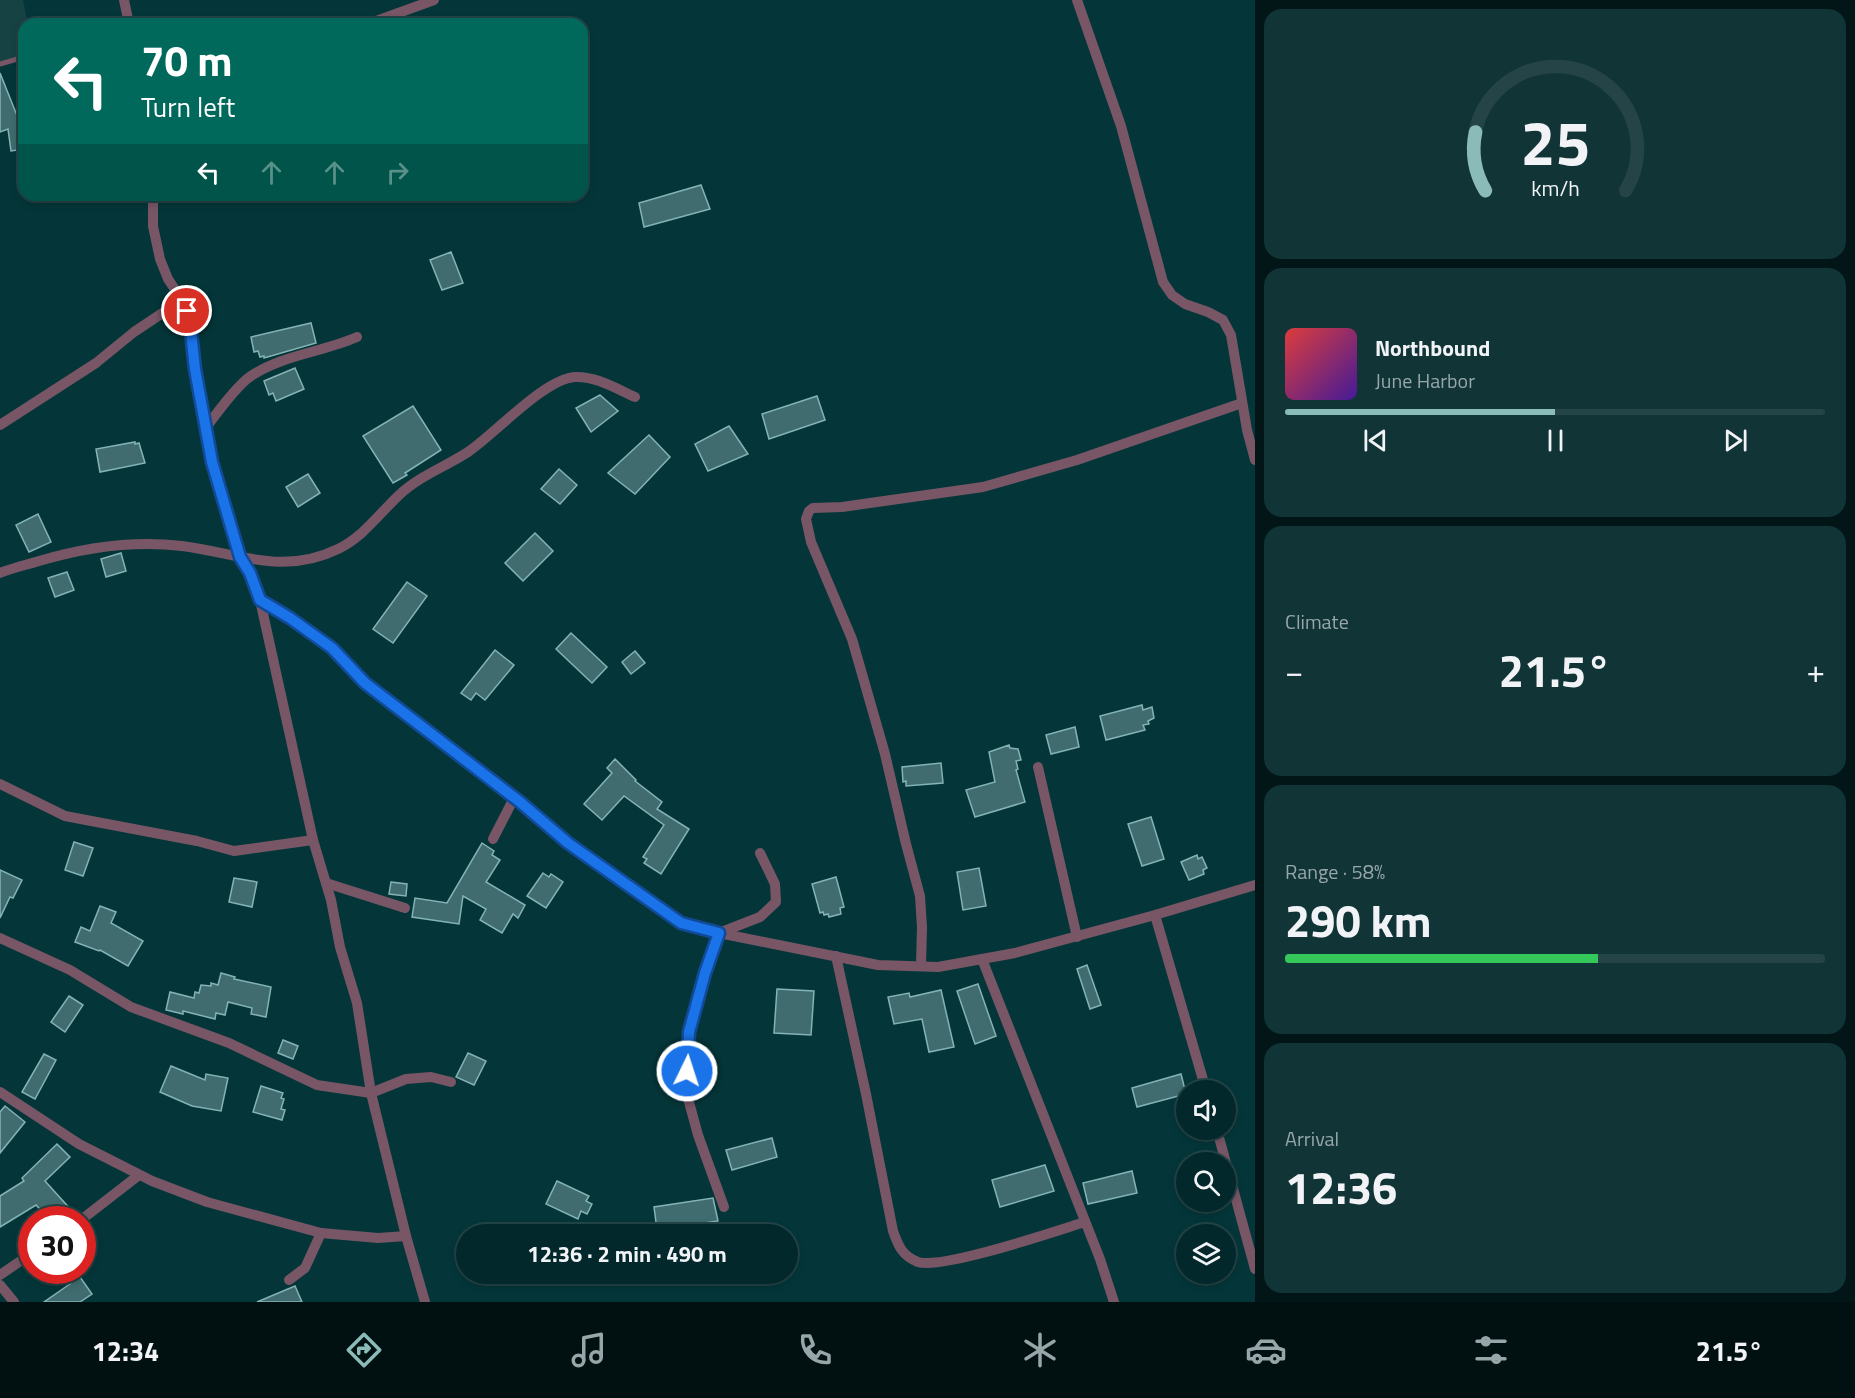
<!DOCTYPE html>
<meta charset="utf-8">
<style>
body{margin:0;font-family:"Titillium Web",sans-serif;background:#113437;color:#f1f3f6;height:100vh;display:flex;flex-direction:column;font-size:22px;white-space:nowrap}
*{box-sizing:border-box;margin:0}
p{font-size:20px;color:#97a6a9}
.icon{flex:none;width:33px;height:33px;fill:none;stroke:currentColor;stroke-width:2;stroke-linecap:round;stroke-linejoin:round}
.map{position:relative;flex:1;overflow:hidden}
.panel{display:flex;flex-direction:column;gap:9px;padding:9px;background:#021618;width:600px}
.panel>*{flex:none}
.banner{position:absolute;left:18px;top:18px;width:570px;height:183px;border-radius:18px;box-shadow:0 3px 9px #0003,0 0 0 2px #244447;background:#00695c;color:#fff;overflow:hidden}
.fabs{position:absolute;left:1176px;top:1080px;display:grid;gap:12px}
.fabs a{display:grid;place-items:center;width:60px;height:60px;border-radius:50%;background:#03282b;box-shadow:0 3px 9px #0003,0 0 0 2px #244447;font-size:30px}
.speed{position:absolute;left:18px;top:1206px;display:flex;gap:12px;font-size:30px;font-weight:700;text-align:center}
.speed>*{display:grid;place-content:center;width:78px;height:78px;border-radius:50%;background:#03282b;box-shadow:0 3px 9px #0003,0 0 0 2px #244447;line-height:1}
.speed .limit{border:9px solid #d22;background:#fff;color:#111}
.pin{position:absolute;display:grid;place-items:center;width:51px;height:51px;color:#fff;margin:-26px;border:3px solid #fff;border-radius:50%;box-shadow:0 2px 6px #0007}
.me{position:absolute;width:66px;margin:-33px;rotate:4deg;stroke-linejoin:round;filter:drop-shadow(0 0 4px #0008)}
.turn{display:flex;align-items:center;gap:21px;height:126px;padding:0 24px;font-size:27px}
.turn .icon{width:78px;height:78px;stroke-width:2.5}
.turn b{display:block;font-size:42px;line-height:51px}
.lanes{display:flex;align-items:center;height:57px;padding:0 24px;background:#0003;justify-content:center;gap:30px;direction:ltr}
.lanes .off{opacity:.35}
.big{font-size:45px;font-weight:700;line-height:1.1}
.panel .card{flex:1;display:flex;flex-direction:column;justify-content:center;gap:9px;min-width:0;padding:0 21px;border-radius:18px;background:#113437}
.panel .dial{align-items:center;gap:0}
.dial svg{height:156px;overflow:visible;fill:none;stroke:#244447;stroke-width:7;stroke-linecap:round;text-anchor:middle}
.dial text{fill:#f1f3f6;stroke:none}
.song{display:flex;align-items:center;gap:18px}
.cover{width:72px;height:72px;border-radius:9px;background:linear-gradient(135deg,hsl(0 70% 55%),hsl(260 70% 35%))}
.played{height:6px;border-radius:3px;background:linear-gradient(90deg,#8bbbb9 50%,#244447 50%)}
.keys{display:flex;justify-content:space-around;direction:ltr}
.heat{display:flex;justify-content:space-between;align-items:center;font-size:33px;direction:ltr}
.charge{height:9px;border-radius:4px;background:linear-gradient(90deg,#34c759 58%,#244447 0)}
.trip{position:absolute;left:456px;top:1224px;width:342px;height:60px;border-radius:30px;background:#03282b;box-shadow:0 3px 9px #0003,0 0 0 2px #244447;font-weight:700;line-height:60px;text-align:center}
.tabs{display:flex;height:96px;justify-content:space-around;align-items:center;background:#011011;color:#97a6a9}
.tabs .icon{width:42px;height:42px}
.tabs .current{color:#8bbbb9}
.tabs b{font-size:27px;color:#f1f3f6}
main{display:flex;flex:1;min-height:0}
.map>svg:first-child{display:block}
</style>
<main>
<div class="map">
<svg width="1255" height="1302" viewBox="0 0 1255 1302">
<rect width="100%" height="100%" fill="#043639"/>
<path fill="#164244" d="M0,0H23L28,24H24V55L0,62Z"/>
<g fill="#406c6f" stroke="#84b3b6" stroke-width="1.5">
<path d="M0,73L22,128L24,127V149L11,151L8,129L0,132Z"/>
<path d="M701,185L710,209L644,227L639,203Z"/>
<path d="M451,252L463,283L442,290L430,260Z"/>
<path d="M311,323L316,343L264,358V356L260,357L258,351L254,352L251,337Z"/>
<path d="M295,368L304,389L276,401L273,393L269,395L264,381Z"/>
<path d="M600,395L618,411L591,432L576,408Z"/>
<path d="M817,396L825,420L769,439L762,414Z"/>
<path d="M413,406L441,450L405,473L407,475L393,483L363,436Z"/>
<path d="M729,426L748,454L708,471L695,444Z"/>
<path d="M649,435L670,457L635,494L608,473Z"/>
<path d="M135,442V444L139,443L145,463L100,472L96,449Z"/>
<path d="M559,469L577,485L560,504L541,489Z"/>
<path d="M308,474L320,493L298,507L286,487Z"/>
<path d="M38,514L51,542L29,552L16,525Z"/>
<path d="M535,533L553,551L523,581L505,563Z"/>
<path d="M121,553L126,571L106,577L101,559Z"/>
<path d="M67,572L74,590L55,597L48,578Z"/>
<path d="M407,582L427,596L393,643L373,629Z"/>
<path d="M571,633L607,667L592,683L556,649Z"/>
<path d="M495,650L514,665L485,700L476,693L471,700L461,693Z"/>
<path d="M635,651L645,663L631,674L622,662Z"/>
<path d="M1142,705L1143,710L1152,707L1154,718L1148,721L1149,724L1143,725L1145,730L1106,740L1100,716Z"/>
<path d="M1075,727L1079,747L1051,754L1046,735Z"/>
<path d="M1009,745L1010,748L1018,749L1021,760L1016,761L1018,769L1016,770L1025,802L975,817L966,790L995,782L989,752Z"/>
<path d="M615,759L636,780L635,781L662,802L657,809L689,829L661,874L644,863L647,859L643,857L664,825L624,796L602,820L584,804L612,773L607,768Z"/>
<path d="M941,763L943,783L906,786V781L903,782L902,767Z"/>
<path d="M1151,817L1164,859L1142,866L1128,824Z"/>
<path d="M74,842L93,848L83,876L65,870Z"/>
<path d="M482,843L494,851L492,855L500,860L486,882L525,905L518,918L513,914L502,933L480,920L486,909L463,896L459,924L412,917L415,898L447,903Z"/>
<path d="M1197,855L1198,859L1202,857L1207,868L1203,870L1204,874L1189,880L1181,862Z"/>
<path d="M979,868L986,906L963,910L957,872Z"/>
<path d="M0,870L22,880L13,898L10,897L0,918Z"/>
<path d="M543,873L549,877L551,874L563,882L546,908L527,896Z"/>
<path d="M836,877L844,907L840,908L841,914L829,917L828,914L824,915L823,912L820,913L812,884Z"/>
<path d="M234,878L257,882L252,907L229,902Z"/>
<path d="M391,882L407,884L406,896L389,894Z"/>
<path d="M100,906L116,912L111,923L143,941L128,966L100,950L99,951L75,942L81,927L90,931Z"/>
<path d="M1087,965L1101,1005L1090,1009L1077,969Z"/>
<path d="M221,973L235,977L234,979L271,987L266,1017L251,1014L252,1008L228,1002L225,1015L216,1013L215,1019L183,1011V1014L166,1010L170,992L194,998L195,992L199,993L201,985L211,986V983L218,985Z"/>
<path d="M978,984L996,1036L975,1044L957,991Z"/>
<path d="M777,989L814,991L811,1035L774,1033Z"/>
<path d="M941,990L954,1047L929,1052L922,1019L894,1024L888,997L909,993L910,997Z"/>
<path d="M69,996L83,1005L65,1032L51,1022Z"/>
<path d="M283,1040L298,1046L293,1059L278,1053Z"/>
<path d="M468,1053L486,1061L474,1085L456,1077Z"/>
<path d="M44,1054L56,1060L35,1099L22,1092Z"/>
<path d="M171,1066L205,1080L206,1074L228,1078L221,1111L192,1106L160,1092Z"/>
<path d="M1181,1074L1186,1094L1137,1107L1132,1088Z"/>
<path d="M261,1086L283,1093L281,1098L284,1099L281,1109L285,1110L282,1120L253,1112Z"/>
<path d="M5,1106L25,1122L0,1153V1112Z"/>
<path d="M772,1138L777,1157L732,1170L726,1150Z"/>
<path d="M57,1144L70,1157L45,1181L73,1212L64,1220H50L36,1205L0,1227V1196L24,1181L22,1178Z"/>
<path d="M1045,1165L1054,1191L1000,1207L992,1180Z"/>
<path d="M1132,1171L1137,1193L1088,1204L1083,1183Z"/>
<path d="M557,1181L589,1196L586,1201L592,1204L587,1214L581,1211L578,1219L546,1204Z"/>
<path d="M713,1198L718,1221L657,1230L654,1207Z"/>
<path d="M80,1277L92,1294L80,1302H44Z"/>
<path d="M295,1286L302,1302H257Z"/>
</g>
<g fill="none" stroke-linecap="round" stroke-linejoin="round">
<path stroke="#785666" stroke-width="5" d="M0,64L24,57"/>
<g stroke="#785666" stroke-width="10">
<path d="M124,0L129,24"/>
<path d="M1077,0L1121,126L1163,282L1172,295L1185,304L1208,312L1223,320L1231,335L1247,430L1255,460"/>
<path d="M368,24L434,0"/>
<path d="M153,195V226L160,259L168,279L182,300L190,323L195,369L212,462L240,557L250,573L260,600L313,840L331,900L340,947L357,1003L371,1093L406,1236L425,1302"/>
<path d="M0,425L96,363L134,332L182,300"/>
<path d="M205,429C216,414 237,385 251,376C282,355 323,352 357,337"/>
<path d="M0,573C12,568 26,565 39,561C86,547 133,540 182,546C237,553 283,576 338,549C363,537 379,514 399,495C419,476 445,467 468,452C495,434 544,379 575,377C596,376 617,389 635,397"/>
<path d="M260,600L290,618L331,648L365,683L520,802L568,843L681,923L719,933L878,965L938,967L1015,953L1155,915L1255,885"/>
<path d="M1038,767L1077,937"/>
<path d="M0,784L65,816L197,841L234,851L313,840"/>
<path d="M493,839L514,798"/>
<path d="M326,883L405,908"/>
<path d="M1155,915L1206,1090"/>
<path d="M0,938L70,970L131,1007L229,1043L317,1085L371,1093L406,1079L431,1077L451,1082"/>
<path d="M836,956L866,1094L893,1231C898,1245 902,1256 918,1262C942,1270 1056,1231 1085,1222"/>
<path d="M982,959L1100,1259L1114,1302"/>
<path d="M921,966L922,927L920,896L906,844L885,754L852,639L811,542L806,519L809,511L813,508L842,507L983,487L1077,460L1242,403"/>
<path d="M0,1092L79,1144L152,1181L207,1202L321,1233L378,1238L406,1236"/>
<path d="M1217,1130L1255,1269"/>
<path d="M724,1207L698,1135L686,1091L689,1032L705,973L719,933L760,917L776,902L775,884L760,853"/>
<path d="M81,1220L139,1175"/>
<path d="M0,1275L32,1253"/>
<path d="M289,1280L305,1268L321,1233"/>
<path d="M0,1285L14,1302"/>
</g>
</g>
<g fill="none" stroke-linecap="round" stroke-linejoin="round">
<g stroke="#114b97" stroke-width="15">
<path id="route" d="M187,311L190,323L195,369L212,462L240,557L250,573L260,600L290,618L332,648L365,683L520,802L568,843L681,923L719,933L705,973L689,1032L687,1071"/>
</g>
<use href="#route" stroke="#1a73e8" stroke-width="10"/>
</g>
</svg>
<div class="fabs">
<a><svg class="icon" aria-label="sound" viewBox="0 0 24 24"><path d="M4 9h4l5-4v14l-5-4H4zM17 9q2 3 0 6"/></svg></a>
<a><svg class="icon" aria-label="search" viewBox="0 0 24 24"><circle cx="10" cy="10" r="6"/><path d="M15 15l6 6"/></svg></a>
<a><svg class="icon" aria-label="layers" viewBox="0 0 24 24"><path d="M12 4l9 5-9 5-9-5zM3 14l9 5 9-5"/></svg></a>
</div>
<div class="speed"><div class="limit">30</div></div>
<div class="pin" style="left:187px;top:311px;background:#d93025"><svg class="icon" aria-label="arrive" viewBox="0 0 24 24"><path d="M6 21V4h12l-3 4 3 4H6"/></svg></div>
<svg class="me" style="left:687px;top:1071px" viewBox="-20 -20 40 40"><circle r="17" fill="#1a73e8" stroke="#fff" stroke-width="3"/><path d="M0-11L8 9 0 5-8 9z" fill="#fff"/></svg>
<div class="trip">12:36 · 2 min · 490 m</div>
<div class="banner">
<div class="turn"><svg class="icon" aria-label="left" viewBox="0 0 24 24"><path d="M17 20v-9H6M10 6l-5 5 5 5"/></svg><div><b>70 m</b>Turn left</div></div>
<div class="lanes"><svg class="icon" aria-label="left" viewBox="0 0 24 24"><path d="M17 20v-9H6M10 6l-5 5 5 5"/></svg><svg class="icon off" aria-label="ahead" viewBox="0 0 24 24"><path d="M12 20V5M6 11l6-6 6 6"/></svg><svg class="icon off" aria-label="ahead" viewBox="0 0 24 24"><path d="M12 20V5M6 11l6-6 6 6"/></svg><svg class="icon off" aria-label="right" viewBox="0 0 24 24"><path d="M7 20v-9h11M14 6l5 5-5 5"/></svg></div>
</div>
</div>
<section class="panel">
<div class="card dial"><svg viewBox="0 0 100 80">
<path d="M14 69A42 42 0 1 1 86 69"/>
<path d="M14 69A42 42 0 0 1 9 39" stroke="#8bbbb9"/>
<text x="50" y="56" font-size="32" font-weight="700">25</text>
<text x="50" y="72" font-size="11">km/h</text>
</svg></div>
<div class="card">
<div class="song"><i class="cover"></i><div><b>Northbound</b><p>June Harbor</p></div></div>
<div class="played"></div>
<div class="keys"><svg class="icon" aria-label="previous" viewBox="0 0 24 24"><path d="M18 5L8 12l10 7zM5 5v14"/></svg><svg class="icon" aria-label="pause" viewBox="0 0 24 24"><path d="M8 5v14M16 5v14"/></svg><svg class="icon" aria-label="next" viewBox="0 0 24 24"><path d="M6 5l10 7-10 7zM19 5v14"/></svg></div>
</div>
<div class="card"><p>Climate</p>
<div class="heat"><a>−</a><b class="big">21.5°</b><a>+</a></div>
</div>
<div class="card"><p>Range · 58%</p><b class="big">290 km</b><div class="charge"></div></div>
<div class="card"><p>Arrival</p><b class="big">12:36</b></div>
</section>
</main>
<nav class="tabs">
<b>12:34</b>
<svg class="icon current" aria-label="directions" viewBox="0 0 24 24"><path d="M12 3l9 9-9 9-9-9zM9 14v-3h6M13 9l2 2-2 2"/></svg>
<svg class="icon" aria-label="music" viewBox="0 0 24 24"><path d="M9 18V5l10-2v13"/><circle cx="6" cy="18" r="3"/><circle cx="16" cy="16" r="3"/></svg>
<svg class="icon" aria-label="phone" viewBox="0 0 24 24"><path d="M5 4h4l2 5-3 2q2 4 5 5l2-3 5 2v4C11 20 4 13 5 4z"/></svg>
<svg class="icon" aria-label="climate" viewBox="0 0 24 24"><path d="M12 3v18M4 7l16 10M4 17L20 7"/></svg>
<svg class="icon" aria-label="car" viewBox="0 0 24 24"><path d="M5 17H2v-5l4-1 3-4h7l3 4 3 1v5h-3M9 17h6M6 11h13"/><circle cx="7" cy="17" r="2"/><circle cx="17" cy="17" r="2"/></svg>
<svg class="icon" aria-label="filters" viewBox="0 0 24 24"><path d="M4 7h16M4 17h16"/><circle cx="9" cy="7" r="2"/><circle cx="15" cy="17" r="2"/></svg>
<b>21.5°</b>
</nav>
